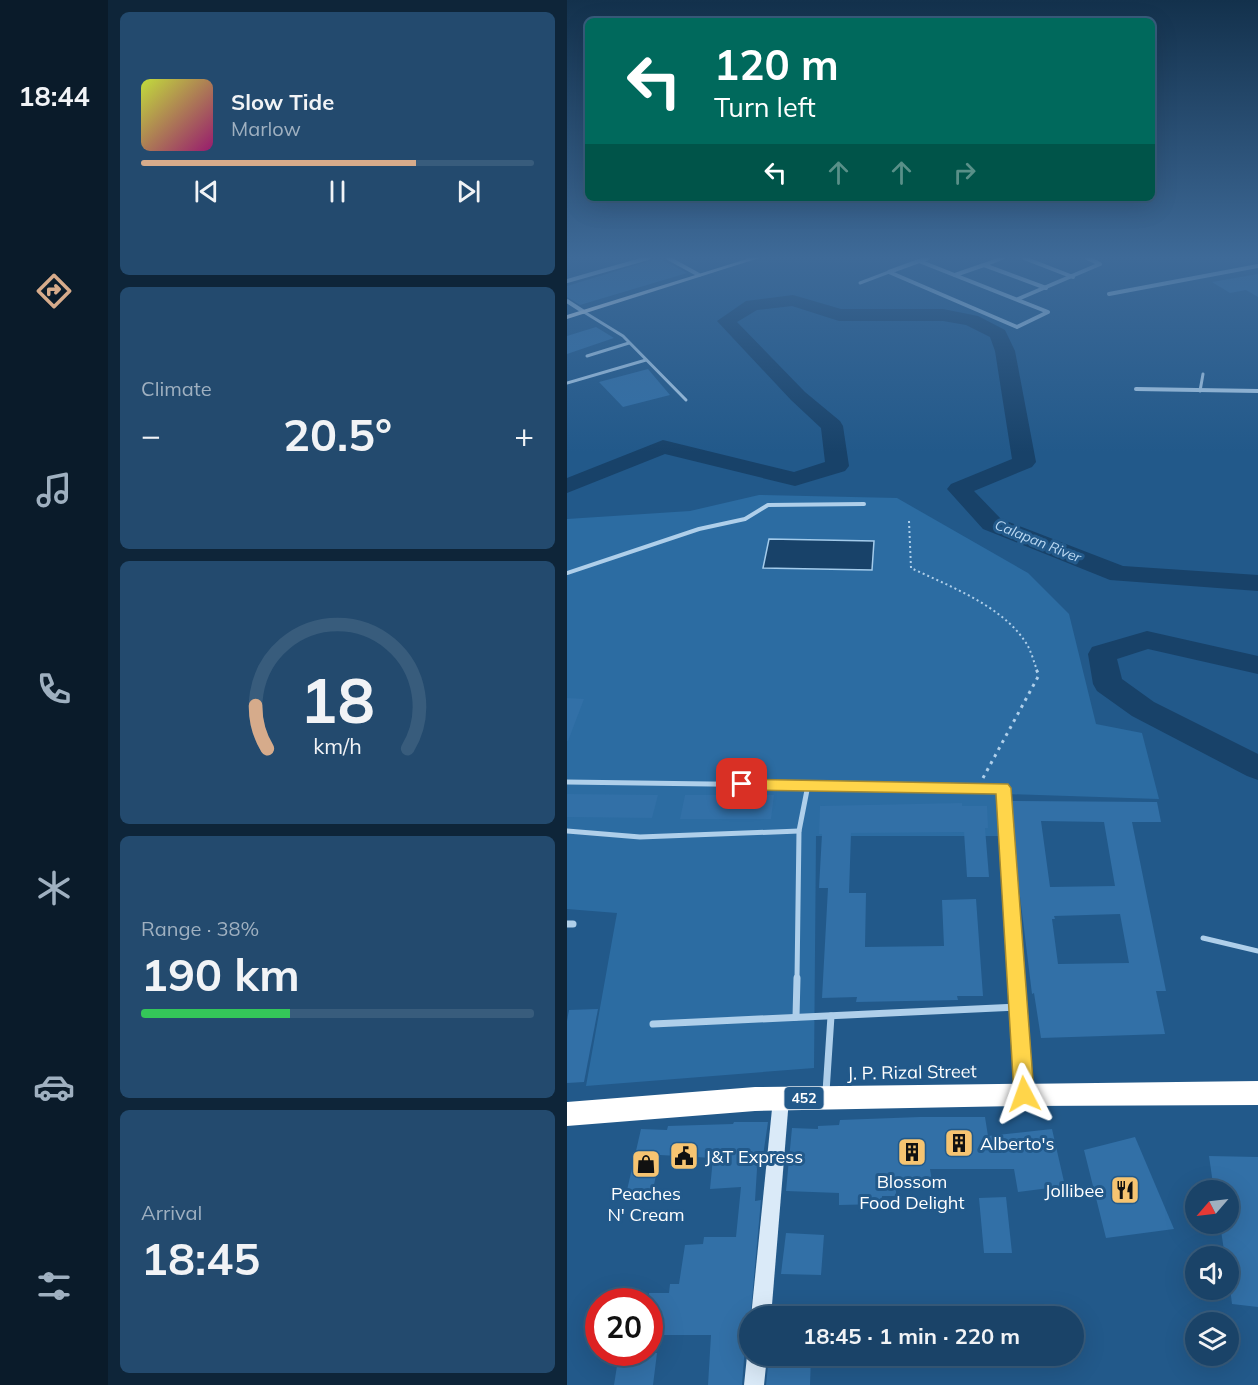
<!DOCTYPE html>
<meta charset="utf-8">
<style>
body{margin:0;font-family:Mulish,sans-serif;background:#234a6e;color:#f1f3f6;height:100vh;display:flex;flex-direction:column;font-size:22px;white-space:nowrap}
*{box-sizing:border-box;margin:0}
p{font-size:20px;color:#9fb0c0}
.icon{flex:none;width:33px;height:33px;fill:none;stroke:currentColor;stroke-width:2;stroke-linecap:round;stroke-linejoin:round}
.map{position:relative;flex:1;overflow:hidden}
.details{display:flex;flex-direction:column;gap:12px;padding:12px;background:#0e2539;width:459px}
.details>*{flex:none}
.top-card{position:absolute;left:18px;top:18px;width:570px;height:183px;border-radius:9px;box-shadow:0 6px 24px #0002,0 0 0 2px #385c7c;background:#00695c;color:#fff;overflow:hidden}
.needle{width:39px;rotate:242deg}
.fabs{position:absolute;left:618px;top:1180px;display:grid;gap:12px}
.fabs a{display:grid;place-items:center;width:54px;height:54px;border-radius:50%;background:#1a4368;box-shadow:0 6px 24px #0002,0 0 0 2px #385c7c;font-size:30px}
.speed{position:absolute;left:18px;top:1288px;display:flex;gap:12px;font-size:30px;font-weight:700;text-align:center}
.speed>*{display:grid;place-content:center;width:78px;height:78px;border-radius:50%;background:#1a4368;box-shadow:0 6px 24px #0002,0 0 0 2px #385c7c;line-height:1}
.speed .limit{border:9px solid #d22;background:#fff;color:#111}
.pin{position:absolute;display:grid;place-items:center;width:51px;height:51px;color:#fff;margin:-26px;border-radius:12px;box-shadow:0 3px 9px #0006}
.me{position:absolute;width:66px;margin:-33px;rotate:356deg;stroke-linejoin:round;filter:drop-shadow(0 0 4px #0008)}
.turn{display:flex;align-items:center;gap:21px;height:126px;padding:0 30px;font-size:27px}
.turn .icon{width:78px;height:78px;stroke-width:2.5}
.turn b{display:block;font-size:42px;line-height:51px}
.lanes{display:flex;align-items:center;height:57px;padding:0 30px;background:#0003;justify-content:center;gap:30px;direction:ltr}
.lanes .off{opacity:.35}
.big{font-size:45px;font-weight:700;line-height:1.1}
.details .widget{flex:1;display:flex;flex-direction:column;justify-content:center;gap:9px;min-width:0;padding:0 21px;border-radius:9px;background:#234a6e}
.details .dial{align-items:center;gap:0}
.dial svg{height:156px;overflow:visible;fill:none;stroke:#385c7c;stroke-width:7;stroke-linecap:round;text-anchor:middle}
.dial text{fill:#f1f3f6;stroke:none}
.song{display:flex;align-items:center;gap:18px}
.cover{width:72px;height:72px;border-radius:9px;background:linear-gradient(135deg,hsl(70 70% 55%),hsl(320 70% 35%))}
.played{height:6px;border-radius:3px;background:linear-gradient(90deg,#d6ab8b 70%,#385c7c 70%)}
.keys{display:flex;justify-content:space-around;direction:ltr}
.heat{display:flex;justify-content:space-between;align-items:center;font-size:33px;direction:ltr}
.charge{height:9px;border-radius:4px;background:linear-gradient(90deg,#34c759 38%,#385c7c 0)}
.trip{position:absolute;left:172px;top:1306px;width:345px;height:60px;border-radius:30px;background:#1a4368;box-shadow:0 6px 24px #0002,0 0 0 2px #385c7c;font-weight:700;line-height:60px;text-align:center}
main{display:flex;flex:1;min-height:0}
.tab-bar{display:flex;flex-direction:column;width:108px;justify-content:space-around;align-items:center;background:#0a1b2a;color:#9fb0c0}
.tab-bar .icon{width:42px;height:42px}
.tab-bar .active{color:#d6ab8b}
.tab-bar b{font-size:27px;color:#f1f3f6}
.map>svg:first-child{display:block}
</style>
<main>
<nav class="tab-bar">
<b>18:44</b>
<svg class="icon active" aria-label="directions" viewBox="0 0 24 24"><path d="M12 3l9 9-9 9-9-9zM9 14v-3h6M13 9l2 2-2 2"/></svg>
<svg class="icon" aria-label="music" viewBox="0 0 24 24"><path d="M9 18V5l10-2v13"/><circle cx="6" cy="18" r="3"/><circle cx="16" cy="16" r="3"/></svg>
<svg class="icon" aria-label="phone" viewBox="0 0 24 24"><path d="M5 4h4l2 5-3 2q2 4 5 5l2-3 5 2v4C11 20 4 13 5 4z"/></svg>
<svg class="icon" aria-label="climate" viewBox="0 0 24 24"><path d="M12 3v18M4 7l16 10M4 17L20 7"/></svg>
<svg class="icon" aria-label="car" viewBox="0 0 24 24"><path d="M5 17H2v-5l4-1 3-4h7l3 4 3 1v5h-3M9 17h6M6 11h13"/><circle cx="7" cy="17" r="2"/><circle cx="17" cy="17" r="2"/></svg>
<svg class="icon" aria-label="filters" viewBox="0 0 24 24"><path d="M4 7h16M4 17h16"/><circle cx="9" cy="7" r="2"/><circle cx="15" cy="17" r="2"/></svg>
</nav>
<section class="details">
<div class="widget">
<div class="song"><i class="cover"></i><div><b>Slow Tide</b><p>Marlow</p></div></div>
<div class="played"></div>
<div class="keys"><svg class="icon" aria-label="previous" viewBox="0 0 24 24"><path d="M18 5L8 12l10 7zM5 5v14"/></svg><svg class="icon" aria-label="pause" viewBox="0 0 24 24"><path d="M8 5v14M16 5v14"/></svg><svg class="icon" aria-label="next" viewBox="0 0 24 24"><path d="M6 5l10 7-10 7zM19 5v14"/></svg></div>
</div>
<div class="widget"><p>Climate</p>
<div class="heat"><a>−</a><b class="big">20.5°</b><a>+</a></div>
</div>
<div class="widget dial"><svg viewBox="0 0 100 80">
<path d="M14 69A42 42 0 1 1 86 69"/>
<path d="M14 69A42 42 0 0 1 8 47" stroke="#d6ab8b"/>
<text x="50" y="56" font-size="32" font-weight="700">18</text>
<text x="50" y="72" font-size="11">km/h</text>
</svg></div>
<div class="widget"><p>Range · 38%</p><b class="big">190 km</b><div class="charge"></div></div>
<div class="widget"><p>Arrival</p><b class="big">18:45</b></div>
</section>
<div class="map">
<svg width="691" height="1385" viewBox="0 0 691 1385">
<rect width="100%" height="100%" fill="#22598a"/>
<path fill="#2c6ca2" d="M192,495L330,498L461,573L502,614L529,724L575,733L592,799L439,794L444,836H249L247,1068L19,1086L50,913L0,909V519L123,511Z"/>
<path fill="#184269" stroke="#a3cbeb" stroke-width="1.5" d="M202,539L307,541L305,570L196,568Z"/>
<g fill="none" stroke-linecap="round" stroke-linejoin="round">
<g fill="#184269" fill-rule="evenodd">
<path d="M226,295L274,309H376L411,316L438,330L448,351L469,462L465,467L407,491L434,519L556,566L691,575V591L543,580L416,529L380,489L384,484L445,459L428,351L423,337L399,325L376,321H272L225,306L190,310L170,322L238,392L273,421L276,426L282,466L278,471L228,486L98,454L0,493V478L96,440L227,472L258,462L254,428L224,400L150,321L179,301Z"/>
<path d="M580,631L691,656V674L581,649L550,659L555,679L587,702L691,754V780L680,776L565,716L530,691L526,684L521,654L525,647Z"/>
</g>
</g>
<g fill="#3270a7" fill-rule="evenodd">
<path d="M92,258L120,273L13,305L0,297V286Z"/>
<path d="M691,274V297L679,290L663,293L645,282Z"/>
<path d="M29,327L47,338L0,354V336Z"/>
<path d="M81,369L103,395L56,407L32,382Z"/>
<path d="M0,698L17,699L1,741H0Z"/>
<path d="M0,794L91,795L85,818L0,817Z"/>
<path d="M118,795H207L204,819H113Z"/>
<path d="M445,801L590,802L594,822H565L599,991H589L598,1034L474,1038L467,993L465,994L445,831H447ZM474,821L537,822L548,886L483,887ZM553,914L562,963L491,964L485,919H488L487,916Z"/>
<path d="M395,803V806H420L421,828H418L422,877H400L397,832L284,833L282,893H299L298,947L377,946L375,900L409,899L416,996H390L391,1000L289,1002L290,997L255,998L261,888H252L255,834H252L253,806Z"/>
<path d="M31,1009L17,1082L0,1083V1021L2,1010Z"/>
<path d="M353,1117H418L421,1136L485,1129L498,1186L451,1192L447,1169H363L366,1187L329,1186V1196H315V1204L272,1205V1193L219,1191L225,1128L251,1129V1126L272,1125L273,1120Z"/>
<path d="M167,1122H201L194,1169H190L188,1201L194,1200L183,1321H180L175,1385H141L144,1335H82V1293H102L103,1284H112L118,1245L136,1244L137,1237H169L174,1187L143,1189L146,1158L93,1155L84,1200L58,1199L74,1129L100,1130L101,1126L166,1124Z"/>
<path d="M568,1137L607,1229L539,1238L517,1150Z"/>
<path d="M642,1156L691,1157V1307L665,1304L662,1280V1257H658L653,1224H662V1191H647Z"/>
<path d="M439,1197L445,1253H417L412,1198Z"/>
<path d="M219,1233L257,1235L254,1275L214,1274Z"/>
<path d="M52,1353H90L86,1385H47Z"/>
<path d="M202,1356H244L243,1385H199Z"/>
</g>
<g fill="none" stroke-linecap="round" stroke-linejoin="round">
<path stroke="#afcfea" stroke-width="2" stroke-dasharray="2 3" stroke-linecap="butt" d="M342,521L344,568C382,586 433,605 457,640C464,649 466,660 470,670"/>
<path stroke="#afcfea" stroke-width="3" stroke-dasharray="3 5" stroke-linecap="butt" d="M416,778L472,675L469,669"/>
<g stroke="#afcfea" stroke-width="3">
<path d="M293,283L322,272"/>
<path d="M17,312L56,336L119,400"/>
<path d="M20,356L62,343"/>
<path d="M0,383L79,360"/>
<path d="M633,391L636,374"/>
</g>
<path stroke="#afcfea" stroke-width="4" d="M0,573L132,529L178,519L201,505L297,504"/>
<g stroke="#afcfea" stroke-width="5">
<path d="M0,782L436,788L449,979"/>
<path d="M0,831L73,837L232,831"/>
<path d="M636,938L691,951"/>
<path d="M230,979L232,831L241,785"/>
</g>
<g stroke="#afcfea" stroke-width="7">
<path d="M449,978L457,1088"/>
<path d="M229,1017L230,978"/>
<path d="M86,1024L451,1007"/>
<path d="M259,1092L264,1016"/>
</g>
<g stroke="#afcfea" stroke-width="4">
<path d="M101,258L132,275"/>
<path d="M457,258L506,277"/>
<path d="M352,261L481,312L450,327L322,272Z"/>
<path d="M352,261L361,258"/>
<path d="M417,265L435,258"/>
<path d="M388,275L417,265L479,288"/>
<path d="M0,281L81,258"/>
<path d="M542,294L691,266"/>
<path d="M451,299L533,264L520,258"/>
<path d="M0,301L17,312"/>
<path d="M569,389L691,391"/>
</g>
<path stroke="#afcfea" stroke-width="7" d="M0,924H6"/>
<g fill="#daeaf8" fill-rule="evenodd">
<path d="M183,258H192L0,319V315Z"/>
<path d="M214,1091L220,1093L222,1099L204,1317H184L206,1099L208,1093Z"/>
<path d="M183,1349V1356H200L197,1385H177L180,1356Z"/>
</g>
<path fill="#fff" fill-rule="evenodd" d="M691,1081V1105L457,1106L188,1111L0,1126V1102L188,1087Z"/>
</g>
<linearGradient id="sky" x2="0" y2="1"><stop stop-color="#13314c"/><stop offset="0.57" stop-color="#3e6a98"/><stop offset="1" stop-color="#3e6a98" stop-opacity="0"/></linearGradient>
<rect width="691" height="452" fill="url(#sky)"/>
<path fill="#ffd54a" stroke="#a68a30" stroke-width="1.5" d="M175,779L441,784L444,788L467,1094L464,1100L457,1103L450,1100L447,1094L429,794L175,790L170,788L168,784L170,780Z"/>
<defs>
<g id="building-square" transform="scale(1.5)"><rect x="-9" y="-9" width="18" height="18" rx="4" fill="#f6c471" stroke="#22598a"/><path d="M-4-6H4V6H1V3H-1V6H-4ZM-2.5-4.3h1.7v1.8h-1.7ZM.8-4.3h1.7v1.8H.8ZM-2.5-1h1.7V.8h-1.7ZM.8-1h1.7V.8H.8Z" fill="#111"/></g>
<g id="civic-square" transform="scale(1.5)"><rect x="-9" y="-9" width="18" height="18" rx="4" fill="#f6c471" stroke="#22598a"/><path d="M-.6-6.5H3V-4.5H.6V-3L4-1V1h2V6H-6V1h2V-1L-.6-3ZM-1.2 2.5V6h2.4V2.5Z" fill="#111"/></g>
<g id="shop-square" transform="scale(1.5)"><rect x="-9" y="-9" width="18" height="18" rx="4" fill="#f6c471" stroke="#22598a"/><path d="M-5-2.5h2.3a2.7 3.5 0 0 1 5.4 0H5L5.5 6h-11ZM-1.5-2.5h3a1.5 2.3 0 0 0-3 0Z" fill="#111"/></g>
<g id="restaurant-square" transform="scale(1.5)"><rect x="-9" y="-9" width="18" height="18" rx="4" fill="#f6c471" stroke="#22598a"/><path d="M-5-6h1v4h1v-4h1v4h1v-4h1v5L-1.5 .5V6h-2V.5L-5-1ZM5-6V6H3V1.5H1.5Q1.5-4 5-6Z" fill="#111"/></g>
</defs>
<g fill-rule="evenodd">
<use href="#building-square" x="392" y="1143"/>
<use href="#building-square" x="345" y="1152"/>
<use href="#civic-square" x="117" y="1156"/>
<use href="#shop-square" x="79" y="1164"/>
<use href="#restaurant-square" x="558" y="1190"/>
</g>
<g text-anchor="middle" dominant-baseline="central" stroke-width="6" stroke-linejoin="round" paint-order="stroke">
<g font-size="14" font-style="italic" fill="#bad8f2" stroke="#22598a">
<text transform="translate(471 541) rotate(22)">Calapan River</text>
</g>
<rect fill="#22598a" stroke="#bdcddc" stroke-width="1.5" x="217.5" y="1087" width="39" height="22" rx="4.5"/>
<g font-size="14" font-weight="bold" fill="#fff">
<text x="237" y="1098">452</text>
</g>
<g font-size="18" fill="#fff" stroke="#22598a">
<text transform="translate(345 1072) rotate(-1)">J. P. Rizal Street</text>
</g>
<g font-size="18" fill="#fff" stroke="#22598a" text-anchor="start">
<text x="413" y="1143">Alberto's</text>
<text x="138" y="1156">J&amp;T Express</text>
<text x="345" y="1181" text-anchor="middle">Blossom<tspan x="345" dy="21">Food Delight</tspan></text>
<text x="537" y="1190" text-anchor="end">Jollibee</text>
<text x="79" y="1193" text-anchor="middle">Peaches<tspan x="79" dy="21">N' Cream</tspan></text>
</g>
</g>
</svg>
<div class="fabs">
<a><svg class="needle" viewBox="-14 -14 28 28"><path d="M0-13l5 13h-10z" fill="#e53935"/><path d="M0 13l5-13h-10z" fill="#9fb0c0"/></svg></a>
<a><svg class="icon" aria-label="sound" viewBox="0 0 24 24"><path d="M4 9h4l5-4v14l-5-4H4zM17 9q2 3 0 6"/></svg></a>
<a><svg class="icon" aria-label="layers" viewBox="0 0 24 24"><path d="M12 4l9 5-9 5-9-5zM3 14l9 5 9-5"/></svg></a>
</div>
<div class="speed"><div class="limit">20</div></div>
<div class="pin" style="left:175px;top:784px;background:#d93025"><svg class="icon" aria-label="arrive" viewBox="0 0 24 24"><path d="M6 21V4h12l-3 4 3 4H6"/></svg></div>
<svg class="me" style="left:457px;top:1094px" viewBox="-20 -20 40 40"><path d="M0-17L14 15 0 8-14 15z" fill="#ffd54a" stroke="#fff" stroke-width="4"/></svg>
<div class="trip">18:45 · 1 min · 220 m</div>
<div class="top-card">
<div class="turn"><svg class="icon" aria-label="left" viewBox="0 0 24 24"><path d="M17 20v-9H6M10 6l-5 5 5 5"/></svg><div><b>120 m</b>Turn left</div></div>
<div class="lanes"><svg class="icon" aria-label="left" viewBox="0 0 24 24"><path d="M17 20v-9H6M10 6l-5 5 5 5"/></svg><svg class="icon off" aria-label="ahead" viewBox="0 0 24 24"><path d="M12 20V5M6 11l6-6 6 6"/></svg><svg class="icon off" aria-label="ahead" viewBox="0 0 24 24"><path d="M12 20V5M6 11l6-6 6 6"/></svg><svg class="icon off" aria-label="right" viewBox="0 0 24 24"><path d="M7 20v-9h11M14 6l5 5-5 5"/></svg></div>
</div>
</div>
</main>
